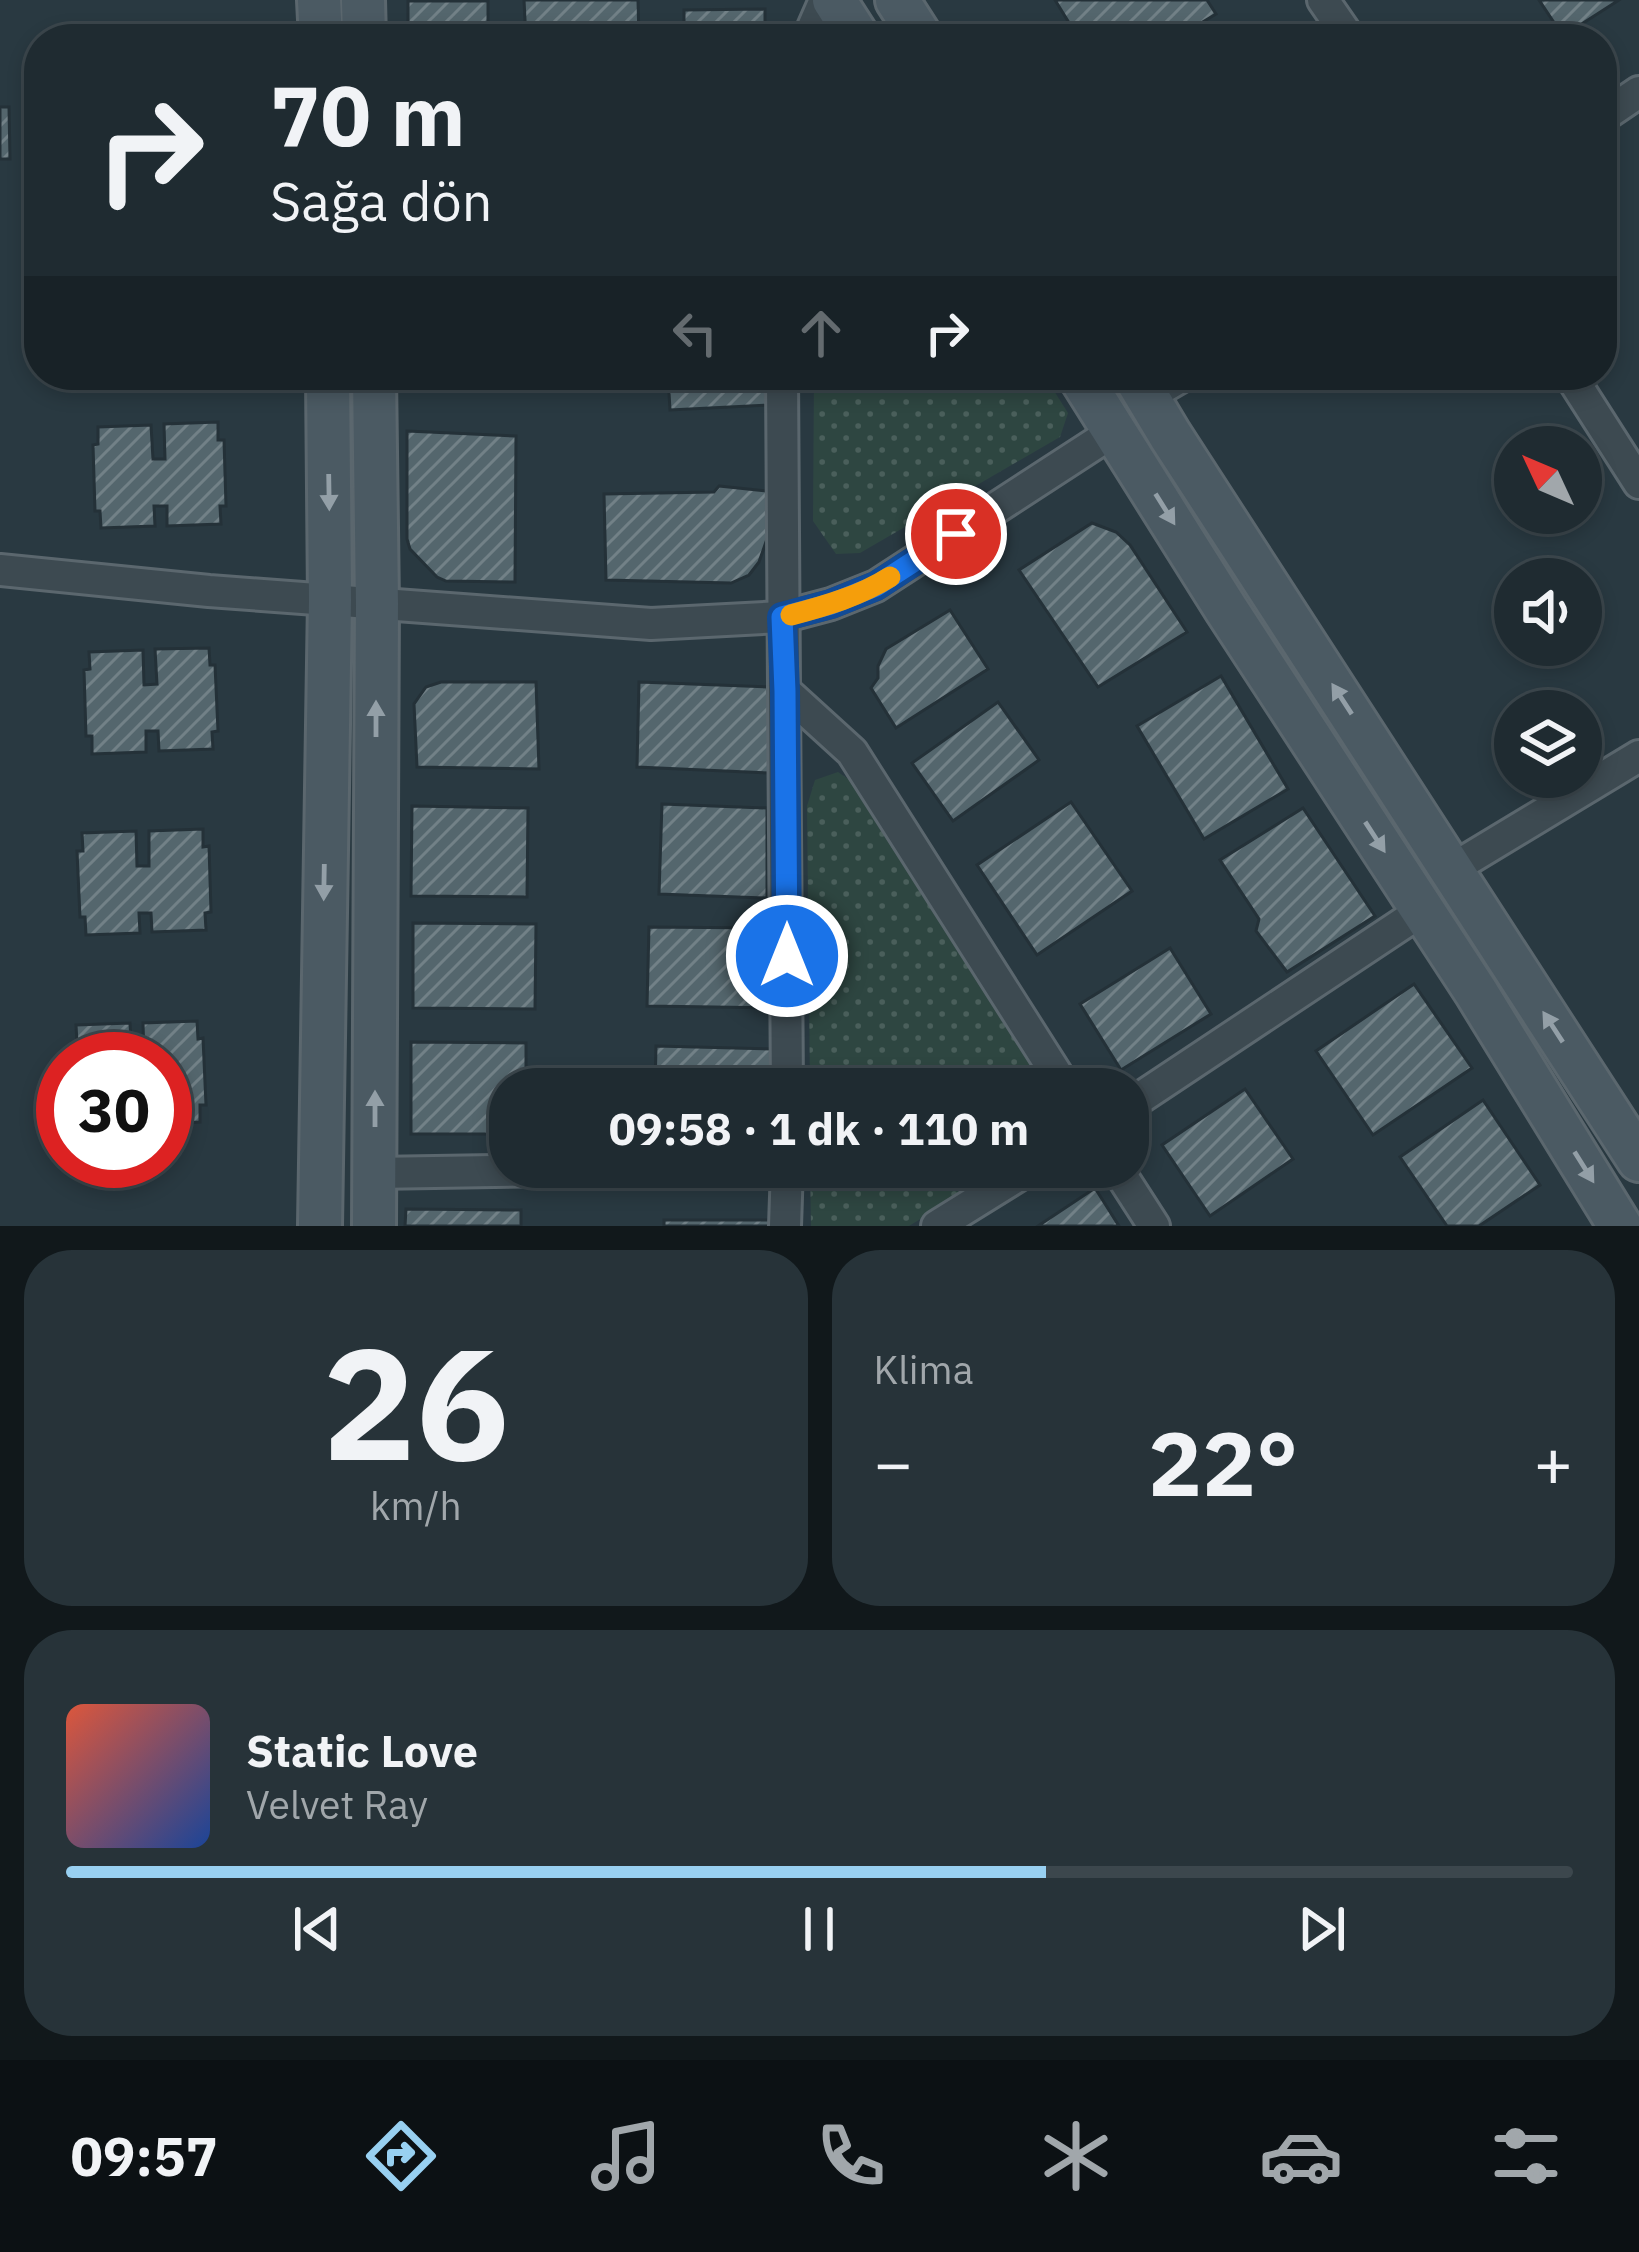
<!DOCTYPE html>
<html lang="tr">
<meta charset="utf-8">
<style>
body{margin:0;font-family:"IBM Plex Sans",sans-serif;background:#273339;color:#f1f3f6;height:100vh;display:flex;flex-direction:column;font-size:45px;white-space:nowrap}
*{box-sizing:border-box;margin:0}
p{font-size:39px;color:#a1a7ab}
.icon{flex:none;width:66px;height:66px;fill:none;stroke:currentColor;stroke-width:2;stroke-linecap:round;stroke-linejoin:round}
.map{position:relative;height:1226px;overflow:hidden}
.drawer{display:flex;flex-direction:column;gap:24px;padding:24px;background:#11181b;flex:1}
.drawer>*{flex:none}
.banner{position:absolute;left:24px;top:24px;width:1593px;height:366px;border-radius:48px;box-shadow:0 6px 18px #0003,0 0 0 3px #3c474d;background:#1f2b31;color:#f1f3f6;overflow:hidden}
.needle{width:78px;rotate:314deg}
.fabs{position:absolute;left:1494px;top:426px;display:grid;gap:24px}
.fabs a{display:grid;place-items:center;width:108px;height:108px;border-radius:50%;background:#1f2b31;box-shadow:0 6px 18px #0003,0 0 0 3px #3c474d;font-size:60px}
.speed{position:absolute;left:36px;top:1032px;display:flex;gap:24px;font-size:60px;font-weight:700;text-align:center}
.speed>*{display:grid;place-content:center;width:156px;height:156px;border-radius:50%;background:#1f2b31;box-shadow:0 6px 18px #0003,0 0 0 3px #3c474d;line-height:1}
.speed .limit{border:18px solid #d22;background:#fff;color:#111}
.pin{position:absolute;display:grid;place-items:center;width:102px;height:102px;color:#fff;margin:-51px;border:6px solid #fff;border-radius:50%;box-shadow:0 3px 12px #0007}
.me{position:absolute;width:132px;margin:-66px;rotate:0deg;stroke-linejoin:round;filter:drop-shadow(0 0 9px #0008)}
.turn{display:flex;align-items:center;gap:42px;height:252px;padding:0 48px;font-size:54px}
.turn .icon{width:156px;height:156px;stroke-width:2.5}
.turn b{display:block;font-size:84px;line-height:102px}
.lanes{display:flex;align-items:center;height:114px;padding:0 48px;background:#0003;justify-content:center;gap:60px;direction:ltr}
.lanes .off{opacity:.35}
.big{font-size:90px;font-weight:800;line-height:1.1}
.drawer .tile{flex:1;display:flex;flex-direction:column;justify-content:center;gap:18px;min-width:0;padding:0 42px;border-radius:48px;background:#273339}
.drawer .dial{align-items:center;gap:0}
.dial b{font-size:156px;line-height:1}
.song{display:flex;align-items:center;gap:36px}
.cover{width:144px;height:144px;border-radius:18px;background:linear-gradient(135deg,hsl(10 70% 55%),hsl(220 70% 35%))}
.played{height:12px;border-radius:6px;background:linear-gradient(90deg,#98d0f1 65%,#3c474d 65%)}
.keys{display:flex;justify-content:space-around;direction:ltr}
.heat{display:flex;justify-content:space-between;align-items:center;font-size:66px;direction:ltr}
.drawer .tiles{flex:1;display:grid;gap:24px;grid-template-columns:1fr 1fr}
.tile:last-child{grid-column:span 2}
.trip{position:absolute;left:489px;top:1068px;width:660px;height:120px;border-radius:48px;background:#1f2b31;box-shadow:0 6px 18px #0003,0 0 0 3px #3c474d;font-weight:800;line-height:120px;text-align:center}
.tabs{display:flex;height:192px;justify-content:space-around;align-items:center;background:#0c1114;color:#a1a7ab}
.tabs .icon{width:84px;height:84px}
.tabs .current{color:#98d0f1}
.tabs b{font-size:54px;color:#f1f3f6}
.map>svg:first-child{display:block}
</style>
<div class="map">
<svg width="1639" height="1226" viewBox="0 0 1639 1226">
<defs>
<pattern id="park-dots" width="8" height="8" patternUnits="userSpaceOnUse" patternTransform="scale(3)"><rect width="8" height="8" fill="#2e4641"/><path d="M2 2h.1M6 6h.1" fill="none" stroke="#4a5f5b" stroke-width="1.8" stroke-linecap="round"/></pattern>
<pattern id="building-hatch" width="6" height="6" patternUnits="userSpaceOnUse" patternTransform="scale(3)"><rect width="6" height="6" fill="#54666d"/><path d="M-1 1l2-2M0 6l6-6M5 7l2-2" fill="none" stroke="#728187"/></pattern>
</defs>
<rect width="100%" height="100%" fill="#293941"/>
<g fill="url(#park-dots)">
<path d="M814,375H1044L1068,413L1060,437L860,553L836,554L813,521Z"/>
<path d="M838,772L851,781L1055,1089H810L807,806L815,780Z"/>
<path d="M810,1167H1005L909,1226H811Z"/>
</g>
<g fill="url(#building-hatch)" stroke="#243138" stroke-width="3">
<path d="M524,0H638L639,39H526Z"/>
<path d="M1055,0H1207L1216,14L1196,26L1203,39H1079Z"/>
<path d="M1539,0H1619L1563,36Z"/>
<rect x="408" y="1" width="80" height="38"/>
<path d="M765,9V39H684V10Z"/>
<path d="M0,107H9L10,159H0Z"/>
<path d="M668,375H767L769,405L670,410Z"/>
<path d="M218,422V440H224L226,506H220L221,524L167,526V506H154L155,526L101,528L100,511H95L93,445L98,444V427L151,425L153,459H165L164,424Z"/>
<path d="M407,431L516,436L515,582L446,581L437,577L410,549L407,539Z"/>
<path d="M719,486L767,491L769,533L759,562L749,575L731,583L606,580L604,494L714,492Z"/>
<path d="M1092,523L1116,532L1130,545L1187,632L1098,687L1019,570Z"/>
<path d="M950,610L988,669L896,728L871,688L878,678V666L886,649Z"/>
<path d="M209,648L210,665H215L218,731L212,732L213,749L159,751L158,731H146V752L92,754V736H86L84,670L90,669L89,652L143,650L144,685L157,684L155,649Z"/>
<path d="M1221,676L1288,789L1204,839L1137,726Z"/>
<path d="M441,682H536L539,769L417,767L414,704L426,687Z"/>
<path d="M639,682L768,687L770,773L637,767Z"/>
<path d="M998,702L1039,760L953,821L912,763Z"/>
<path d="M1071,802L1132,891L1037,955L977,865Z"/>
<path d="M662,804L767,808V898L659,894Z"/>
<path d="M412,806L528,808L527,897L411,896Z"/>
<path d="M1303,808L1375,916L1287,972L1256,931L1259,919L1220,860Z"/>
<path d="M203,829V847L209,846L211,912L205,913L206,930L152,932L151,913H139L140,933L86,935L85,917H80L77,851H83L82,833L136,831L137,866H149V831Z"/>
<path d="M413,923L536,924L535,1009L413,1008Z"/>
<path d="M649,927L773,928V1008L647,1006Z"/>
<path d="M1170,948L1211,1014L1121,1070L1080,1004Z"/>
<path d="M1414,984L1472,1068L1373,1135L1316,1051Z"/>
<path d="M197,1021L198,1039L203,1038L206,1105H200V1122L165,1124V1059H73L72,1043H77L76,1025L130,1023L132,1058H144L143,1023Z"/>
<path d="M411,1042L526,1043V1089H510V1134H411Z"/>
<path d="M656,1046L774,1049L775,1089H655Z"/>
<path d="M1245,1089L1293,1159L1210,1216L1162,1145Z"/>
<path d="M1483,1100L1540,1185L1479,1226H1447L1400,1157Z"/>
<path d="M1095,1188L1119,1226H1038Z"/>
<path d="M406,1209L521,1210V1226H405Z"/>
<path d="M664,1220H777L776,1226H664Z"/>
</g>
<g fill="none" stroke-linecap="round" stroke-linejoin="round">
<g stroke="#5b676e" stroke-width="36">
<g id="street">
<path d="M1323,0L1350,39"/>
<path d="M808,39L825,0"/>
<path d="M1602,117L1639,92"/>
<path d="M782,375C782,613 786,851 787,1089"/>
<path d="M1570,375L1639,483"/>
<path d="M1148,396L1184,375"/>
<path d="M0,570L209,591L651,624L782,617L831,604L876,586L1116,430"/>
<path d="M785,691L852,752L1066,1089"/>
<path d="M1452,869L1639,756"/>
<path d="M1128,1106L1423,910"/>
<path d="M1116,1167L1154,1226"/>
<path d="M374,1173L739,1167"/>
<path d="M785,1226L787,1167"/>
<path d="M937,1226L1032,1167"/>
</g>
</g>
<g stroke="#5b676e" stroke-width="48">
<g id="secondary">
<path d="M319,0L321,39"/>
<path d="M363,0L364,39"/>
<path d="M834,0L859,39"/>
<path d="M897,0L922,39"/>
<path d="M374,375L377,604L374,1226"/>
<path d="M1079,375L1226,609L1476,992L1620,1226"/>
<path d="M1134,375L1170,435L1639,1160"/>
<path d="M320,1226L330,600L328,375"/>
</g>
</g>
<use href="#street" stroke="#3d4a51" stroke-width="30"/>
<use href="#secondary" stroke="#4b5a63" stroke-width="42"/>
</g>
<defs><path id="oneway-solid" d="M-6-.8H1V-3.2L6.5 0L1 3.2V.8H-6Z" transform="scale(3)"/></defs>
<g fill="#939fa7">
<use href="#oneway-solid" transform="translate(329 492) rotate(89)"/>
<use href="#oneway-solid" transform="translate(1165 509) rotate(58)"/>
<use href="#oneway-solid" transform="translate(1342 699) rotate(-123)"/>
<use href="#oneway-solid" transform="translate(376 719) rotate(-90)"/>
<use href="#oneway-solid" transform="translate(1375 837) rotate(57)"/>
<use href="#oneway-solid" transform="translate(324 882) rotate(91)"/>
<use href="#oneway-solid" transform="translate(1553 1027) rotate(-123)"/>
<use href="#oneway-solid" transform="translate(375 1109) rotate(-90)"/>
<use href="#oneway-solid" transform="translate(1584 1167) rotate(58)"/>
</g>
<g fill="none" stroke-linecap="round" stroke-linejoin="round">
<g stroke="#114b97" stroke-width="30">
<path id="route" d="M787,956L785,691L782,617L831,604L876,586L956,534"/>
</g>
<use href="#route" stroke="#1a73e8" stroke-width="21"/>
<path stroke="#f59e0b" stroke-width="21" d="M791,615C825,606 860,596 890,577"/>
</g>
</svg>
<div class="fabs">
<a><svg class="needle" viewBox="-14 -14 28 28"><path d="M0-13l5 13h-10z" fill="#e53935"/><path d="M0 13l5-13h-10z" fill="#a1a7ab"/></svg></a>
<a><svg class="icon" aria-label="sound" viewBox="0 0 24 24"><path d="M4 9h4l5-4v14l-5-4H4zM17 9q2 3 0 6"/></svg></a>
<a><svg class="icon" aria-label="layers" viewBox="0 0 24 24"><path d="M12 4l9 5-9 5-9-5zM3 14l9 5 9-5"/></svg></a>
</div>
<div class="speed"><div class="limit">30</div></div>
<div class="pin" style="left:956px;top:534px;background:#d93025"><svg class="icon" aria-label="arrive" viewBox="0 0 24 24"><path d="M6 21V4h12l-3 4 3 4H6"/></svg></div>
<svg class="me" style="left:787px;top:956px" viewBox="-20 -20 40 40"><circle r="17" fill="#1a73e8" stroke="#fff" stroke-width="3"/><path d="M0-11L8 9 0 5-8 9z" fill="#fff"/></svg>
<div class="trip">09:58 · 1 dk · 110 m</div>
<div class="banner">
<div class="turn"><svg class="icon" aria-label="right" viewBox="0 0 24 24"><path d="M7 20v-9h11M14 6l5 5-5 5"/></svg><div><b>70 m</b>Sağa dön</div></div>
<div class="lanes"><svg class="icon off" aria-label="left" viewBox="0 0 24 24"><path d="M17 20v-9H6M10 6l-5 5 5 5"/></svg><svg class="icon off" aria-label="ahead" viewBox="0 0 24 24"><path d="M12 20V5M6 11l6-6 6 6"/></svg><svg class="icon" aria-label="right" viewBox="0 0 24 24"><path d="M7 20v-9h11M14 6l5 5-5 5"/></svg></div>
</div>
</div>
<section class="drawer">
<div class="tiles">
<div class="tile dial"><b>26</b><p>km/h</p></div>
<div class="tile"><p>Klima</p>
<div class="heat"><a>−</a><b class="big">22°</b><a>+</a></div>
</div>
<div class="tile">
<div class="song"><i class="cover"></i><div><b>Static Love</b><p>Velvet Ray</p></div></div>
<div class="played"></div>
<div class="keys"><svg class="icon" aria-label="previous" viewBox="0 0 24 24"><path d="M18 5L8 12l10 7zM5 5v14"/></svg><svg class="icon" aria-label="pause" viewBox="0 0 24 24"><path d="M8 5v14M16 5v14"/></svg><svg class="icon" aria-label="next" viewBox="0 0 24 24"><path d="M6 5l10 7-10 7zM19 5v14"/></svg></div>
</div>
</div>
</section>
<nav class="tabs">
<b>09:57</b>
<svg class="icon current" aria-label="directions" viewBox="0 0 24 24"><path d="M12 3l9 9-9 9-9-9zM9 14v-3h6M13 9l2 2-2 2"/></svg>
<svg class="icon" aria-label="music" viewBox="0 0 24 24"><path d="M9 18V5l10-2v13"/><circle cx="6" cy="18" r="3"/><circle cx="16" cy="16" r="3"/></svg>
<svg class="icon" aria-label="phone" viewBox="0 0 24 24"><path d="M5 4h4l2 5-3 2q2 4 5 5l2-3 5 2v4C11 20 4 13 5 4z"/></svg>
<svg class="icon" aria-label="climate" viewBox="0 0 24 24"><path d="M12 3v18M4 7l16 10M4 17L20 7"/></svg>
<svg class="icon" aria-label="car" viewBox="0 0 24 24"><path d="M5 17H2v-5l4-1 3-4h7l3 4 3 1v5h-3M9 17h6M6 11h13"/><circle cx="7" cy="17" r="2"/><circle cx="17" cy="17" r="2"/></svg>
<svg class="icon" aria-label="filters" viewBox="0 0 24 24"><path d="M4 7h16M4 17h16"/><circle cx="9" cy="7" r="2"/><circle cx="15" cy="17" r="2"/></svg>
</nav>
